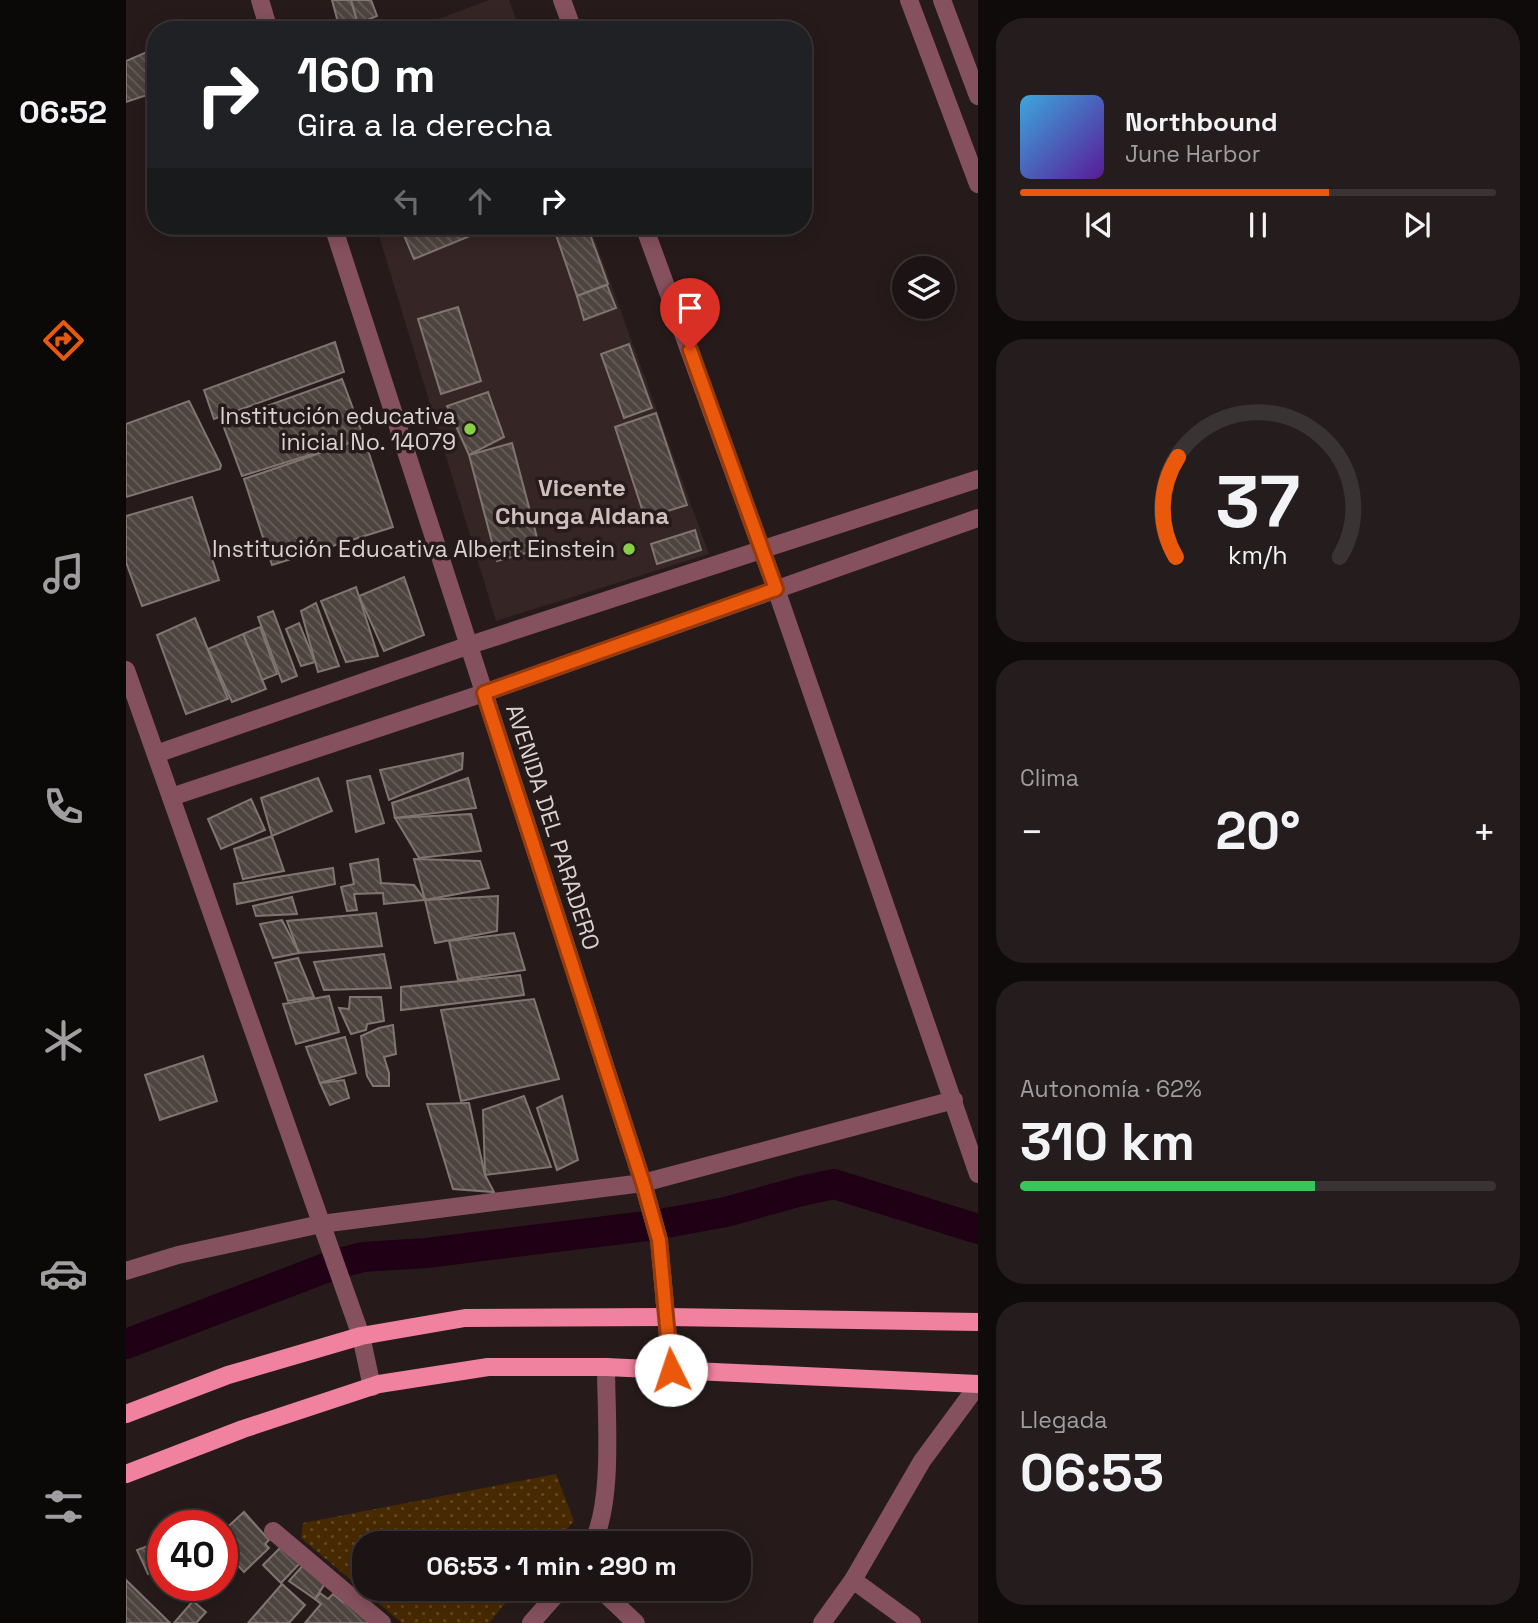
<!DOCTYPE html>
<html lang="es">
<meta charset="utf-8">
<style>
body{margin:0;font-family:"Space Grotesk",sans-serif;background:#251d1d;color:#f1f3f6;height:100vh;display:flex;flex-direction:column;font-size:26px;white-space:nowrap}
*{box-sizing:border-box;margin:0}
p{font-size:23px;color:#a09ea0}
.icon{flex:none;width:38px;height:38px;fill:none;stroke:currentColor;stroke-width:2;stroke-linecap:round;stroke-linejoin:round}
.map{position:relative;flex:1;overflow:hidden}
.side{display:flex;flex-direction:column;gap:18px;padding:18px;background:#0f0b0b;width:560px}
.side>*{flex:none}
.hud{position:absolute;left:21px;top:21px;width:665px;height:214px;border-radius:28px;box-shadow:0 4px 18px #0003,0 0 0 2px #3a3334;background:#202124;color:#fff;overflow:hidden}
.buttons{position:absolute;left:766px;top:256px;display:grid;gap:14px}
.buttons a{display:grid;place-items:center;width:63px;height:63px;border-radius:50%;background:#1c1414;box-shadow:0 4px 18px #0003,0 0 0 2px #3a3334;font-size:35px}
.speed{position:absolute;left:21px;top:1510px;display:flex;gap:14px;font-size:35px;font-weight:700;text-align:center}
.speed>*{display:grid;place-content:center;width:91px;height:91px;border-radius:50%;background:#1c1414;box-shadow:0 4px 18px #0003,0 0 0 2px #3a3334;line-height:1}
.speed .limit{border:10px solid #d22;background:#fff;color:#111}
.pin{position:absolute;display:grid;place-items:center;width:60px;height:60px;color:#fff;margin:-72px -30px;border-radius:50% 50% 50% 0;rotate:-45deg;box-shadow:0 0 7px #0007}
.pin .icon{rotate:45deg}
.me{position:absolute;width:77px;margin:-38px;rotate:356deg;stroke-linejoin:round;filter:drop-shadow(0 0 5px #0008)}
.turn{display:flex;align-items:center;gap:24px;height:147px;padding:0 35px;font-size:32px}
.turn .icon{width:91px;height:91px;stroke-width:2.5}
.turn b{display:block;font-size:49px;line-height:60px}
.lanes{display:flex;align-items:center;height:66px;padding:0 35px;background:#0003;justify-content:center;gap:35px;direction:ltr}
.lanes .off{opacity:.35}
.big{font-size:52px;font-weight:700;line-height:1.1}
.side .card{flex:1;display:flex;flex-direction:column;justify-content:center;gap:10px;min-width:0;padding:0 24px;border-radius:28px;background:#251d1d}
.side .dial{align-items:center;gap:0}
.dial svg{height:182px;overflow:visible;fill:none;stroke:#3a3334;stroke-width:7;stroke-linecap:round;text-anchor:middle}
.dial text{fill:#f1f3f6;stroke:none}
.song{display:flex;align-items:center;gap:21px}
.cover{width:84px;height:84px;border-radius:10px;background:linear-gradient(135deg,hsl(200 70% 55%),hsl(270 70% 35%))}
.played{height:7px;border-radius:4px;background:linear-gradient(90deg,#ea580c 65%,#3a3334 65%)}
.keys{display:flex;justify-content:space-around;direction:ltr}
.heat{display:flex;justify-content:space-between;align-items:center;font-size:38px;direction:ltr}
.charge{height:10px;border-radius:5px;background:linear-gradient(90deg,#34c759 62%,#3a3334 0)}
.trip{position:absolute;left:226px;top:1531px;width:399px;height:70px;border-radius:28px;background:#1c1414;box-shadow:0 4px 18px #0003,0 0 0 2px #3a3334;font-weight:700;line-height:70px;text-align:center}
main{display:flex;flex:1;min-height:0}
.menu{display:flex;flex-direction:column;width:126px;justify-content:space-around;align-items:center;background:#0b0808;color:#a09ea0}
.menu .icon{width:49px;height:49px}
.menu .on{color:#ea580c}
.menu b{font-size:32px;color:#f1f3f6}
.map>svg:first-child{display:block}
</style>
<main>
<nav class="menu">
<b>06:52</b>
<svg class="icon on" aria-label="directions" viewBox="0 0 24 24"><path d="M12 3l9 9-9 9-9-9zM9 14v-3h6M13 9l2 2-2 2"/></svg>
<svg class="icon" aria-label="music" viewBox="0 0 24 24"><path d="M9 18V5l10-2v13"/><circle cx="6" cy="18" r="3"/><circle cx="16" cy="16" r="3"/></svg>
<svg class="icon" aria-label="phone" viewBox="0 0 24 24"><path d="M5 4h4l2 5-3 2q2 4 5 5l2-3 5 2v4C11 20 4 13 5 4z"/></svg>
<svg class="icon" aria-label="climate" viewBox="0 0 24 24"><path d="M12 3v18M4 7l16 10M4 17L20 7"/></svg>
<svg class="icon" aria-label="car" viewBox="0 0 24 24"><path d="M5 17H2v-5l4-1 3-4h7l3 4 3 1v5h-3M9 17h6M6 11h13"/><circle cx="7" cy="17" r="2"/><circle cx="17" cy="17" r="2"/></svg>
<svg class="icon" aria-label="filters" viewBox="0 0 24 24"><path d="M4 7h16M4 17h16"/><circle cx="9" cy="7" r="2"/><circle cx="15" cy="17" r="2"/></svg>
</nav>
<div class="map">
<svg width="852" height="1623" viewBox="0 0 852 1623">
<defs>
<pattern id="park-dots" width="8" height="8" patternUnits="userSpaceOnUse" patternTransform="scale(1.75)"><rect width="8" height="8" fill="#482a00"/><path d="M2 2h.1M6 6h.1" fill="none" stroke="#624824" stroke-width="1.8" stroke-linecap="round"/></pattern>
<pattern id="building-back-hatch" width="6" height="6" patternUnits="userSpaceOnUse" patternTransform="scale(1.75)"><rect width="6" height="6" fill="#4e443f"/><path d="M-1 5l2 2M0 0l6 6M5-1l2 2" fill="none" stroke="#675e5a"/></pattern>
</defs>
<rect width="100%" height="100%" fill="#261b1a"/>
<g fill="#352524">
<path d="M363,0H383L394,30H283Z"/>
<path d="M250,226H464L583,554L370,621Z"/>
</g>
<path fill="url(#park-dots)" d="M430,1474L448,1521L429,1543L238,1544V1589H391L363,1623H276L175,1538L177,1523Z"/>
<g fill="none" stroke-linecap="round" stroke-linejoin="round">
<path stroke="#1f0014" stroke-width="30" d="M0,1344L210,1264L237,1257L300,1253L529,1225L600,1212L675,1191L708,1184L852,1229"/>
</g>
<g fill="url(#building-back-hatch)" stroke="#817570" stroke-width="2">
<path d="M206,0H225L232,24L214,30Z"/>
<path d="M225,0H245L251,16L232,24Z"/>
<path d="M30,48V92L0,102V61Z"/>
<path d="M274,226H368L288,259Z"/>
<path d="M427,226H461L482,284L451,296Z"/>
<path d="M481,285L490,308L458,320L451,296Z"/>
<path d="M332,307L355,381L315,394L292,319Z"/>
<path d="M209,342L218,372L88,419L78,390Z"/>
<path d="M503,344L526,408L498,418L475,354Z"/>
<path d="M216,379L238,438L116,476L96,422Z"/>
<path d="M362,392L378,437L343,455L321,406Z"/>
<path d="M63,401L95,465L94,469L0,497V424Z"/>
<path d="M530,413L561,505L519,518L489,427Z"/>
<path d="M238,438L267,527L146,565L118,479Z"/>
<path d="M386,443L414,549L371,561L343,455Z"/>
<path d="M66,497L93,580L16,606L0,562V516Z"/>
<path d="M569,530L575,550L531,564L525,544Z"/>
<path d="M278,577L298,635L258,651L233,596Z"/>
<path d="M230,587L252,656L220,662L195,601Z"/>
<path d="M190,603L213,666L192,672L175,611Z"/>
<path d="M147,611L171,676L156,682L132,617Z"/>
<path d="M69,618L102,699L60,714L31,635Z"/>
<path d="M173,623L189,662L175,666L160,629Z"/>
<path d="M134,627L151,674L136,680L117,634Z"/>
<path d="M117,634L140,689L106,702L82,649Z"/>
<path d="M337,753L336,769L263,800L254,770Z"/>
<path d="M244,776L258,823L230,832L221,781Z"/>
<path d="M192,778L206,811L146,836L135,798Z"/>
<path d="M342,778L350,808L269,818L266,803Z"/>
<path d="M125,799L139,830L95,849L82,819Z"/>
<path d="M345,814L355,851L293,858L269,818Z"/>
<path d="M146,836L158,871L117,879L108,849Z"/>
<path d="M252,859L255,883L288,885L299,900L258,904L257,893L228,894L231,910L221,911L215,887L228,884L224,864Z"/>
<path d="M288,859L354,861L363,888L299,900Z"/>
<path d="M207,868L209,884L111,904L108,884Z"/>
<path d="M372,896L371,931L309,943L299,900Z"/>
<path d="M166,897L171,914L130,916L127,906Z"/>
<path d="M250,913L256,946L173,953L161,921Z"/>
<path d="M156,920L173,953L147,958L134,924Z"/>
<path d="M388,933L399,970L332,980L323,941Z"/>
<path d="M258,954L265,988L198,990L188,962Z"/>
<path d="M172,958L188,997L162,1001L149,963Z"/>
<path d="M394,975L398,995L275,1010V987Z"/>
<path d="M203,996L213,1032L170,1044L157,1004Z"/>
<path d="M224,997H255L258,1021L241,1024L240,1030L225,1034L213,1008L223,1009Z"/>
<path d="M408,999L433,1079L335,1101L315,1010Z"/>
<path d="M267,1025L270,1054L258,1057L263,1073V1086H247L241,1076L235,1036L253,1028Z"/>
<path d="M219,1037L230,1073L194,1083L180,1047Z"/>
<path d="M77,1056L91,1101L34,1120L19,1075Z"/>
<path d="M218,1080L223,1098L204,1105L194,1083Z"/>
<path d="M398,1096L425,1167L359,1175L357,1110Z"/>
<path d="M436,1096L452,1160L431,1170L411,1108Z"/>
<path d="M343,1103L359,1175L368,1192L327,1189L301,1104Z"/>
<path d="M118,1512L143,1540L139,1544L143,1548L118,1572L96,1548V1532Z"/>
<path d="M30,1543L37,1558V1567L22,1574L11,1550Z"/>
<path d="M158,1544L176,1561L155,1583L137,1565Z"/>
<path d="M179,1563L200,1582L189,1599L163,1581Z"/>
<path d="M0,1580L44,1623H0Z"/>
<path d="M156,1584L179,1605L163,1623H122Z"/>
<path d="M194,1593L202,1599L207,1594L217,1602L221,1597L245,1623H179L195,1604L189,1599Z"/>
<path d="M67,1601L80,1612L70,1623H48Z"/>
</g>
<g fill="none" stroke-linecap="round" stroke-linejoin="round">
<g stroke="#86515e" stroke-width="18">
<path d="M134,0L143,30"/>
<path d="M436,0L447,30"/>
<path d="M783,0L852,184"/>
<path d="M816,0L852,96"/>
<path d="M207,226L517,1183L533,1240L545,1370"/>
<path d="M518,226L650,589L852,1174"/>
<path d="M0,670L235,1336L246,1387"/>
<path d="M30,754L344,645L852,479"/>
<path d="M45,797L358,693L852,518"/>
<path d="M0,1271L52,1255L195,1224L517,1183L828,1100"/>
<path d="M147,1531L256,1623"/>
<path d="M466,1544C488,1502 480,1415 480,1367"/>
<path d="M727,1580L786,1623"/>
<path d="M474,1589L510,1623"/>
<path d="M405,1623L435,1589"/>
<path d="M696,1623L727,1580L796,1461L852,1385"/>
</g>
<g stroke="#f0829f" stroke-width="18">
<path d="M0,1414L102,1375L235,1336L339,1318L541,1317L852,1322"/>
<path d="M0,1474L117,1429L253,1384L362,1367H480L852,1384"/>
</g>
</g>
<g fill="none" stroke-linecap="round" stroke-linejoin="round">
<g stroke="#983908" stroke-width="18">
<path id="route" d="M545,1370L533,1240L517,1183L358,693L650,589L564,350"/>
</g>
<use href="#route" stroke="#ea580c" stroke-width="12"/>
</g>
<g fill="#87cf4a" stroke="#261b1a" stroke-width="2.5">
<circle cx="344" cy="429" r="7"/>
<circle cx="503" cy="549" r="7"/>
</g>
<g text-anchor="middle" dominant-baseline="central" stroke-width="7" stroke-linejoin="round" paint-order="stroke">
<g font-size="23" fill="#d9d2d1" stroke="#261b1a" text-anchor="end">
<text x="330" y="416">Institución educativa<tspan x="330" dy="26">inicial No. 14079</tspan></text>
<text x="489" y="549">Institución Educativa Albert Einstein</text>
</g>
<g font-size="23" fill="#d9d2d1" stroke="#261b1a">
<text transform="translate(427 827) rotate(72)">AVENIDA DEL PARADERO</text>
</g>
<g font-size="24" font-weight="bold" fill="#cebfbe" stroke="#261b1a">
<text x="456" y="487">Vicente<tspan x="456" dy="28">Chunga Aldana</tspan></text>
</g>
</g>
</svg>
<div class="buttons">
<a><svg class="icon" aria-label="layers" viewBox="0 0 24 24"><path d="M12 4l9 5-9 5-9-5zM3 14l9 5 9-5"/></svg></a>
</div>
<div class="speed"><div class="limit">40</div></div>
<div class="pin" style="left:564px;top:350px;background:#d93025"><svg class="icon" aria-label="arrive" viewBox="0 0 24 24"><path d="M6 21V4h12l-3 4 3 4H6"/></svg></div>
<svg class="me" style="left:545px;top:1370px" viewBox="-20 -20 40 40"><circle r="19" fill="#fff"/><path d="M0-13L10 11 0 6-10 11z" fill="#ea580c"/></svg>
<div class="trip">06:53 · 1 min · 290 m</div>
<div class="hud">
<div class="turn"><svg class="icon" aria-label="right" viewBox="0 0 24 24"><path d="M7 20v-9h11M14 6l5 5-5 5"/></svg><div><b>160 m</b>Gira a la derecha</div></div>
<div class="lanes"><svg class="icon off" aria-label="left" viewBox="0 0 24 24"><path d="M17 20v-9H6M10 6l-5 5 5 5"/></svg><svg class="icon off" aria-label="ahead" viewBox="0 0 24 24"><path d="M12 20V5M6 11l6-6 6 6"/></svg><svg class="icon" aria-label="right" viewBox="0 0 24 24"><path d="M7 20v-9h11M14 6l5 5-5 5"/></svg></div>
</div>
</div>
<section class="side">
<div class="card">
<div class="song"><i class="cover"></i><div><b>Northbound</b><p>June Harbor</p></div></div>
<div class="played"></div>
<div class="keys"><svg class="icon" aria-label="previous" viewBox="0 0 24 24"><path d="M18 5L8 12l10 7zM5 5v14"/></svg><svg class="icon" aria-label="pause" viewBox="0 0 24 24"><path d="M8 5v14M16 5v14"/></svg><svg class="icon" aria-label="next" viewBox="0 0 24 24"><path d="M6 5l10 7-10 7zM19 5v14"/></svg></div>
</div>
<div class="card dial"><svg viewBox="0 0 100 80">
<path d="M14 69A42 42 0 1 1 86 69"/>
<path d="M14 69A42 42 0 0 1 15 25" stroke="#ea580c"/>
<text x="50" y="56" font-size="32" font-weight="700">37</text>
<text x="50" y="72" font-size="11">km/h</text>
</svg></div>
<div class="card"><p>Clima</p>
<div class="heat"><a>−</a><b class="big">20°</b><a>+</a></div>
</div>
<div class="card"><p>Autonomía · 62%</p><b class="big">310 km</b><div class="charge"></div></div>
<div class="card"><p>Llegada</p><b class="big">06:53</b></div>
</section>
</main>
